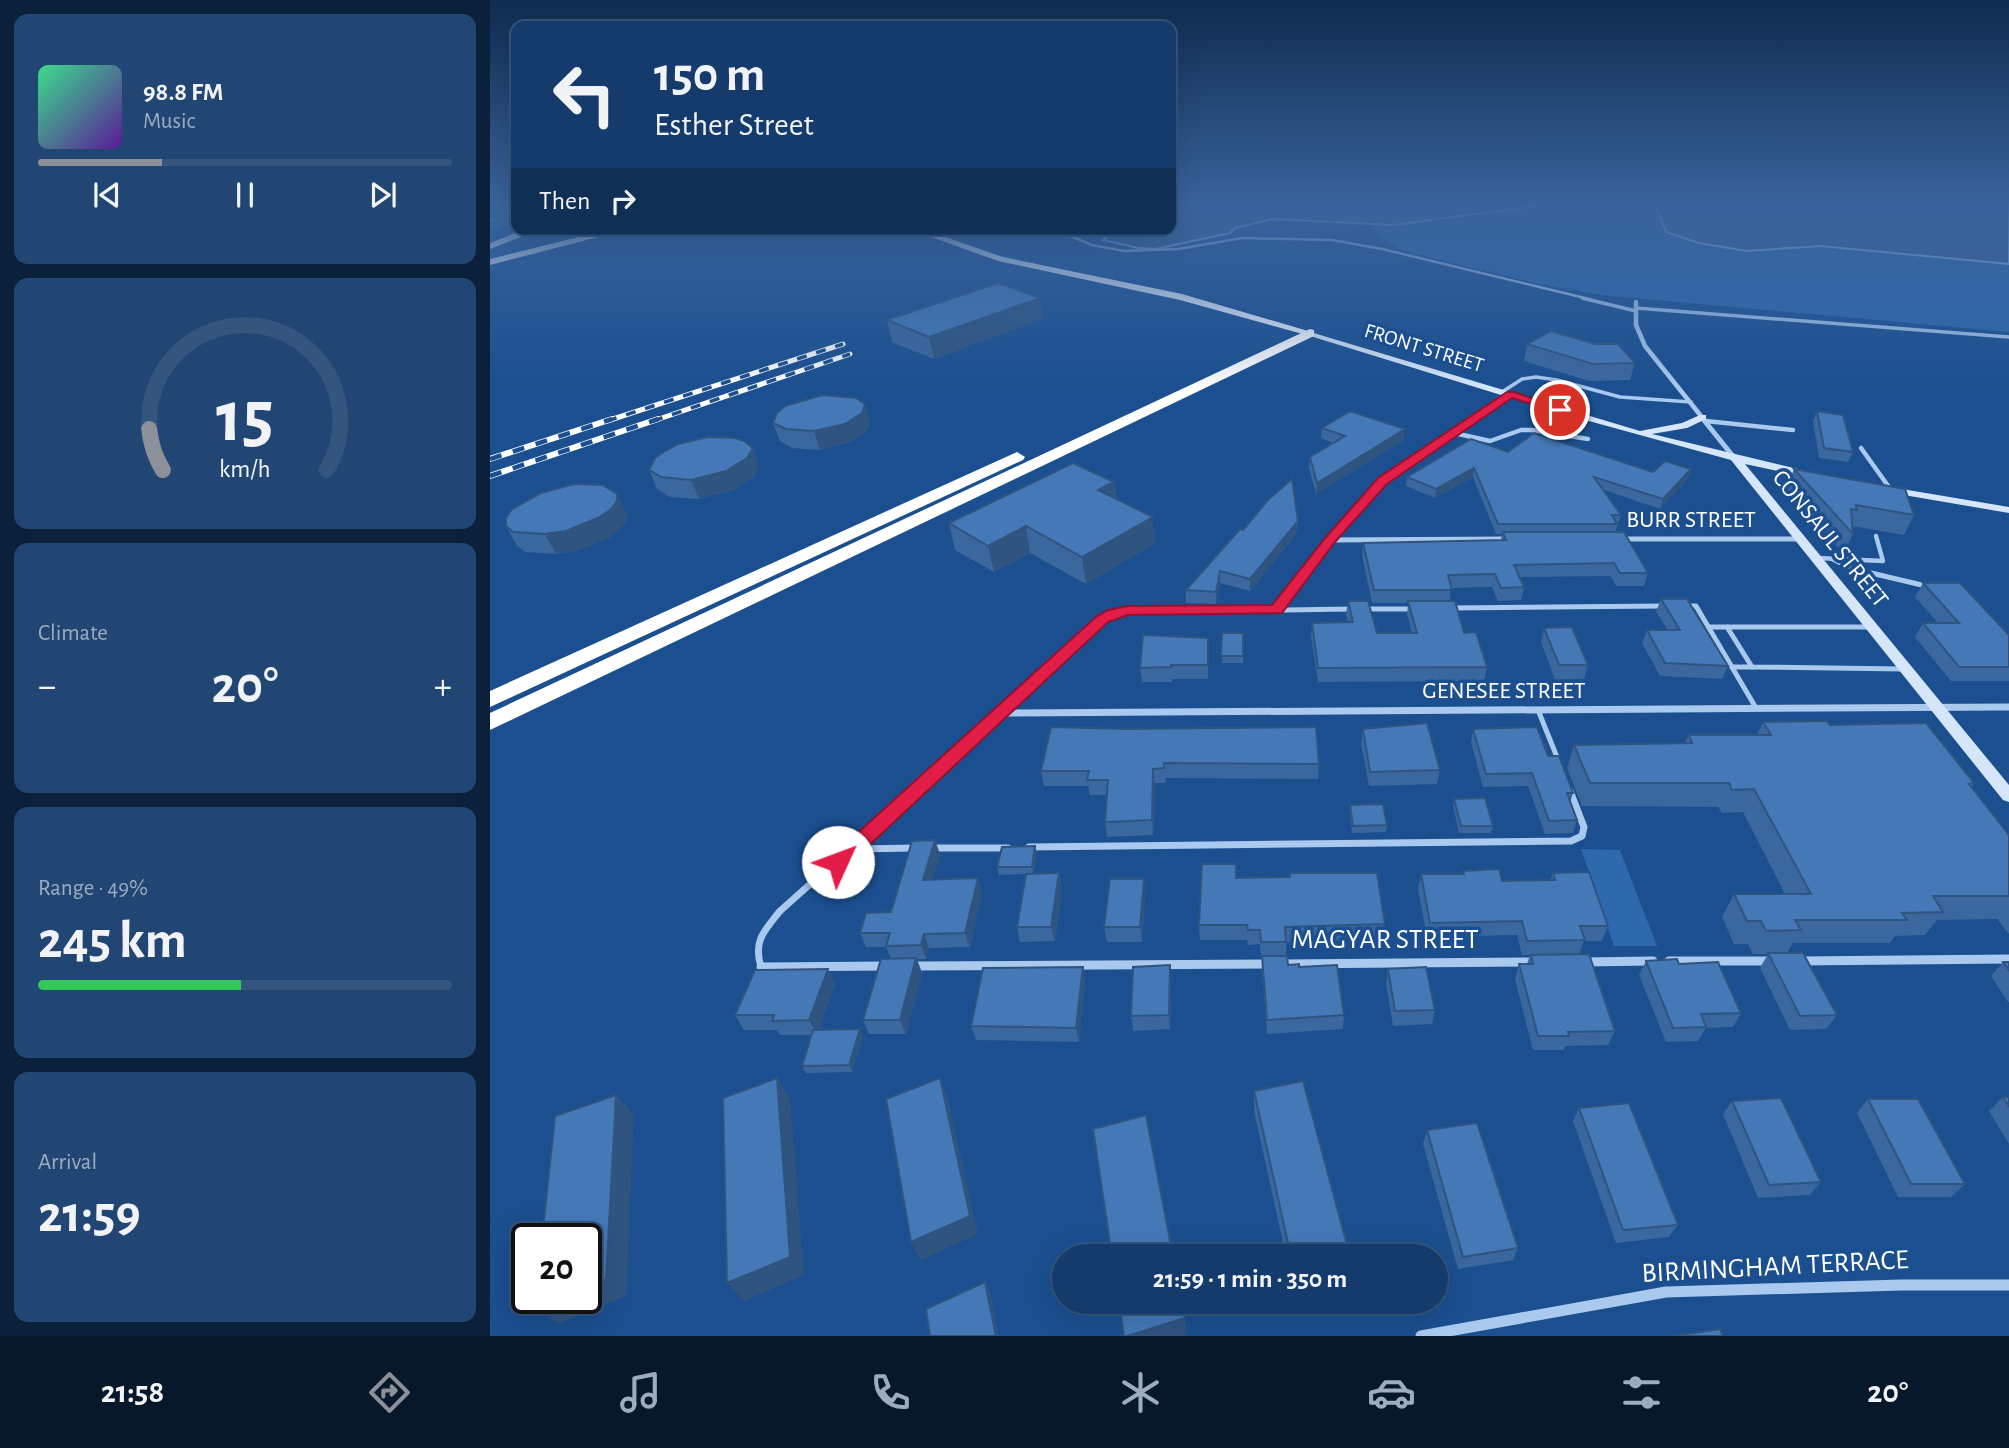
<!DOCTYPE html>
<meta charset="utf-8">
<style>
body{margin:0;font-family:"Alegreya Sans",sans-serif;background:#214673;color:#f1f3f6;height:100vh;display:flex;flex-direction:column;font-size:26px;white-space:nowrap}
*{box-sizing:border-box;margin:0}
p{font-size:23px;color:#9dadc1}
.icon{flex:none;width:38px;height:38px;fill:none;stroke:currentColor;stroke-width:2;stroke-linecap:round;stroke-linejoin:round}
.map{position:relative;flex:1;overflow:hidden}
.panel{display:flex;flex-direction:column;gap:14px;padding:14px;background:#0b203b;width:490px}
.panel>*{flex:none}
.hud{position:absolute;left:21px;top:21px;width:665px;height:214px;border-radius:14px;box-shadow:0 7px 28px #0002,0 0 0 2px #33557e;background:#143b6b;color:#f1f3f6;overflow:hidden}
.speed{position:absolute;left:21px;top:1223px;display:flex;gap:14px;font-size:35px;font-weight:700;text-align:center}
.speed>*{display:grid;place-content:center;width:91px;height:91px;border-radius:50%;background:#143b6b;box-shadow:0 7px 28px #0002,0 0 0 2px #33557e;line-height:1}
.speed .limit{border:4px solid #111;border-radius:10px;background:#fff;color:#111}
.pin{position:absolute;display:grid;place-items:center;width:60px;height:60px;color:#fff;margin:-30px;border:4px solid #fff;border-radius:50%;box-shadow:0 2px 7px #0007}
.me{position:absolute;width:77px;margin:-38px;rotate:47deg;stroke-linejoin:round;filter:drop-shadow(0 0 5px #0008)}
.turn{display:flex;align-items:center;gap:24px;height:147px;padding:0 28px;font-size:32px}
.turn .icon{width:91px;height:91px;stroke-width:2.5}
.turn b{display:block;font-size:49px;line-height:60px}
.then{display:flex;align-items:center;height:66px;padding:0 28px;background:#0003;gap:14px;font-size:26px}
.big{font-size:52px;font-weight:700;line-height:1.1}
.panel .tile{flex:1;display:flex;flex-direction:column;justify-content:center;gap:10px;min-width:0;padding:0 24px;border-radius:14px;background:#214673}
.panel .dial{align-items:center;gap:0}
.dial svg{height:182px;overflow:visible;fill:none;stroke:#33557e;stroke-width:7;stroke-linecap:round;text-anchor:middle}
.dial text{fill:#f1f3f6;stroke:none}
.song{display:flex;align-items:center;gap:21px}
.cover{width:84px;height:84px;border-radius:10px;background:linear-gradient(135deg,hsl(150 70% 55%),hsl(270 70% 35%))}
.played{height:7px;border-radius:4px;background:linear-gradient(90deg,#8c9099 30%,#33557e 30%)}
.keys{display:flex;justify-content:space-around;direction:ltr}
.heat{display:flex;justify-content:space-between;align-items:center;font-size:38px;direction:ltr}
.charge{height:10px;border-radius:5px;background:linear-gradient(90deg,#34c759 49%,#33557e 0)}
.trip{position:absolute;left:562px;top:1244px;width:396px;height:70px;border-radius:35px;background:#143b6b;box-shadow:0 7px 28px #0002,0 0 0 2px #33557e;font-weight:700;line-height:70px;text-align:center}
.menu{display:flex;height:112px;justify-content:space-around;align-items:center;background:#08182b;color:#9dadc1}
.menu .icon{width:49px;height:49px}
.menu .current{color:#8c9099}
.menu b{font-size:32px;color:#f1f3f6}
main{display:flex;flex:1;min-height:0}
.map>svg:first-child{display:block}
</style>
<main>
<section class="panel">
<div class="tile">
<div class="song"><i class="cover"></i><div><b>98.8 FM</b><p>Music</p></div></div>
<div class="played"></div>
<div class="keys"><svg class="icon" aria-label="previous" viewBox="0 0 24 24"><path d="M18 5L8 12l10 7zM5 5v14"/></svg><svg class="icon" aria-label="pause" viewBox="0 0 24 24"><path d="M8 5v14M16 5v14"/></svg><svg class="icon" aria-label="next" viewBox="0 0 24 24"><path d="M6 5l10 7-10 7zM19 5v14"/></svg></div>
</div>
<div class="tile dial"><svg viewBox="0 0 100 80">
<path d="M14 69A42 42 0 1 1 86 69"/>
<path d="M14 69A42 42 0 0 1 8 51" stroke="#8c9099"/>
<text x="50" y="56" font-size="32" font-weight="700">15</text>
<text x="50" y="72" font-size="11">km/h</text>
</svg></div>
<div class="tile"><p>Climate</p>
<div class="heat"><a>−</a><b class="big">20°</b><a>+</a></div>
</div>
<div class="tile"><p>Range · 49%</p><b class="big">245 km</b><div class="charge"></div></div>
<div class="tile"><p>Arrival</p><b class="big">21:59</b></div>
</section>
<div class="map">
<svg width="1519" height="1336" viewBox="0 0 1519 1336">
<rect width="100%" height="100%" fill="#1b4f8f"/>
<g fill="#2e69ad">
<path d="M0,203H26V224L0,230Z"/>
<path d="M1069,203H1165L1176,232L1209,243L1257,251L1330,246L1519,264V332L1111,295L1049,284L914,251L895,240L881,225L925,223Z"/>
<path d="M1091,849L1130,850L1167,946H1124Z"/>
</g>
<g fill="#3c6290" stroke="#9cc4f0" stroke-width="2">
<path d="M707,203H1069L903,225L783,219L745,228L740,233L666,249L648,248L613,240L626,229H681V212Z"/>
<path d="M1165,203H1519V264L1330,246L1257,251L1209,243L1176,232Z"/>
</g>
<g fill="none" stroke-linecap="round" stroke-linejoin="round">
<path stroke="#a9c9ee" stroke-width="2" stroke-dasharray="2 2.5" stroke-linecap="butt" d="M0,220L26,215"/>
<path stroke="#a9c9ee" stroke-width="2.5" d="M564,229L602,245L634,251L688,249L752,238L842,240L892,249L1099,299"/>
<g stroke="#a9c9ee" stroke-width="3.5">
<path d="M1092,298L1146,311"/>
<path d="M1146,308L1519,337"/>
<path d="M1012,392L1032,379L1046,377L1067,380L1130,397L1201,402"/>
</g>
<g stroke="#a9c9ee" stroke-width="4.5">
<path d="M1216,421L1303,430"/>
<path d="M964,433L1000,441L1031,430H1042L1098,439"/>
<path d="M1371,448L1401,490"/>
<path d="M1328,558L1393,561L1386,536"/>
<path d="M1342,559L1362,569L1389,575"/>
</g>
<g stroke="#a9c9ee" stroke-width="5">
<path d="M1381,573L1436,586"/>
<path d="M1197,606H1206L1266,708"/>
<path d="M962,608L1173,606"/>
<path d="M875,609H924"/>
<path d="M1219,627H1237"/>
<path d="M1380,627H1237L1262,667L1413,669"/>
<path d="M1242,667H1262"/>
<path d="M1048,710L1069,762"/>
<path d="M447,771L612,619L624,613L861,609"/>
</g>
<g stroke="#a9c9ee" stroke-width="7">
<path d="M539,847L1081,841L1092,836L1094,827L1080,791"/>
<path d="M441,848H518"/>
<path d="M364,849L427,848"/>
<path d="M271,967C263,941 274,931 290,911L449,769"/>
</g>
<g stroke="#a9c9ee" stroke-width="4.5">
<path d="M1146,302V325L1155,346L1215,421"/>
<path d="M981,421L1021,394"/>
</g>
<g stroke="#a9c9ee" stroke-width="5">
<path d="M1213,419L1246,460"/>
<path d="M1128,539H1310"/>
<path d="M841,540L1018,539"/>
<path d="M814,575L893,481L984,419"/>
</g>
<g stroke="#a9c9ee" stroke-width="7">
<path d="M787,610L815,573"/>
<path d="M508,713L1519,707"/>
</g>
<g stroke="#a9c9ee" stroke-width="9">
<path d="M1179,961H1282"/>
<path d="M1308,961L1519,959"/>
<path d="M1095,962L1163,961"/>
<path d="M790,964L1048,962"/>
<path d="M423,966L778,964"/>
<path d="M271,967L397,966"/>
</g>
<path stroke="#a9c9ee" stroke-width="11" d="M931,1336L1176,1292L1411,1285H1519"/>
<g fill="#d6e6fa" fill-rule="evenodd">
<path d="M817,331L1150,431L1192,423L1210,415H1216V419L1197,428L1162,434L1325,473V477L1321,478L1255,464L1519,785V802L1513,800L1241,460L1066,412L817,335Z"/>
<path d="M1400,487L1519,507V513L1396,492L1395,490Z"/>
</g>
<path fill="#f0f6ff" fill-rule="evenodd" d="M419,229H432L513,257L692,294L825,333L820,336L690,300L508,261Z"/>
<g fill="#fff" fill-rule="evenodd">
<path d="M36,229H51L0,249V243Z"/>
<path d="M121,229H139L0,265V259Z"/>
<path d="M820,329L824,330V336L0,730V713Z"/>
<path d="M527,452L535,457L533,460L0,707V691Z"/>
</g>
<g stroke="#fff" stroke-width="5">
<g id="rail-far1">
<path d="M117,421L353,344"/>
<path d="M163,421L360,354"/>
</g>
</g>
<g stroke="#fff" stroke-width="6">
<g id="rail">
<path d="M0,459L122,419"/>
<path d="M0,476L168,419"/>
</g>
</g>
<use href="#rail-far1" stroke="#1b4f8f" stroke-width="3.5" stroke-dasharray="10" stroke-linecap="butt"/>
<use href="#rail" stroke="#1b4f8f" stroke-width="4.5" stroke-dasharray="12" stroke-linecap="butt"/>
</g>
<g fill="#3a679d">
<path d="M550,298L553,318L444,359L402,342L397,320Z"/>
<path d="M1037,344L1145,363L1140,380L1099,381L1034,361Z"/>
<path d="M1327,411L1363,452L1358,462L1329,458L1323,421Z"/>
<path d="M380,422L376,431L360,442L330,450L302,448L290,441L283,423Z"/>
<path d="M832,428L914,440L826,494L819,468L820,457L843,443L831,438Z"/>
<path d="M1018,452L1163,472L1201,469L1198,478L1170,509L1114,490L1131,515L1125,532L1158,573L1154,586H1126L1121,576L1030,577L1034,587L1031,600L1008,601L1002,587L961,588L960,601L974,633L997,667L994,681L828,682L821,636L822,623L858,622L856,614L858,601L887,633H922L917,614L918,603H882L872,555L873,543L1011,541L1012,534H1006L983,477L945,498L916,486L917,477Z"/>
<path d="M269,467L263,477L243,490L209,499L180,497L167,489L159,470Z"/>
<path d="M1304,469L1424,515L1414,535L1362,526L1363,534L1354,554L1296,488Z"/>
<path d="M624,482L626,498L665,543L596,584L540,553L504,572L465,550L459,523Z"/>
<path d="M137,514L136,521L130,529L120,537L86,551L66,554L35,552L27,546L16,526Z"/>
<path d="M808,521L807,533L760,591L730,583L726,604L696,603V590L753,530Z"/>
<path d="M1433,583L1519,635V681H1461L1425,637L1433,623H1448L1425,597Z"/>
<path d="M1171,599L1238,666L1232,679L1170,676L1152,643L1157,630H1178L1166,612Z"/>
<path d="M1054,628L1098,665L1094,679L1065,680L1051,642Z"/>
<rect x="732" y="633" width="21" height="30"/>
<path d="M718,638V679H682V682H652L650,668Z"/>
<path d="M1273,722L1340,725L1484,783L1482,788L1519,835V933H1518L1507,919L1447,920L1435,935L1405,936L1400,943H1303L1297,953L1347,1015L1336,1029L1300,1030L1270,968L1278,954H1263L1258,944H1244L1232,917L1244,894H1295L1253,812L1232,813L1228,807L1092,806L1077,768L1084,745L1195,743L1199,735H1267Z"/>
<path d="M561,727L829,764L828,779L676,778L675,783H665L663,835L617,837L615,822L617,795H600L598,786H554L551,771Z"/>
<path d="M873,729L950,770L947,784L879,786L871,744Z"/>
<path d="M983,729L1058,756L1083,793L1080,803L1087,820L1083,833L1055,834L1038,786L993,787L981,742Z"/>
<path d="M964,799L1003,826L1001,833H969L963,806Z"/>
<path d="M860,805L897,825L896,832L862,833L860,812Z"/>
<path d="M545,846L547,853L543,874L572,887L565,941L530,942L527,927L535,874L509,875L507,867Z"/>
<path d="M450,854L442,879L492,892L480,947L439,948L436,959H427L432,973L416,1034H379L373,1020L401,959L396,947H376L370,933L401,912Z"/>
<path d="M973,871L1012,881L1060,880L1063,873L1118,926L1112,941H1094L1089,954L1125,1031L1118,1045L1075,1046L1074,1050H1043L1025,979L1029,964H1037L1040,955H1032L1027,935L937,937L928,889L931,874H972Z"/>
<path d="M747,878L895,924L893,939L796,942V956L798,965L809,967L854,1015L853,1029L777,1034L772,971V957H771L770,944L758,945L757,940H710L709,925Z"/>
<path d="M655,894L652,942H617L614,927Z"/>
<path d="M1156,961L1189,964L1251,1013L1243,1027L1216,1028L1208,1041L1176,1042L1149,975Z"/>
<path d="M1513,962H1519V1002H1518L1501,976Z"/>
<path d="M593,967L595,981L589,1042L486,1040L481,1026Z"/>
<path d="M898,969L945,1010L942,1024L903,1026L896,983Z"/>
<path d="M681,980L680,1029L643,1031L641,1016Z"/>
<path d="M345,983L329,1030L373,1036L362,1072L316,1073L312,1066L322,1035H290L287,1030H254L245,1015Z"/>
<path d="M764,1091L860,1256H796L764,1111Z"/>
<path d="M1513,1097H1519V1144L1499,1111Z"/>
<path d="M1378,1099L1475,1184L1461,1197H1408L1367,1113Z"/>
<path d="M1242,1101L1331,1182L1320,1195L1268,1198L1233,1114Z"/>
<path d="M1089,1108L1188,1225L1179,1237L1126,1243L1083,1121Z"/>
<path d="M937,1130L1028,1248L1023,1260L968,1269L933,1144Z"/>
</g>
<g fill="#305480">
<path d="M550,298L553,318L444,359L439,337Z"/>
<path d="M375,404L380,422L376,431L360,442L330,450L324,431Z"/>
<path d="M915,429L914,440L826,494L827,483Z"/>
<path d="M263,448L269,467L263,477L243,490L209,499L201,480Z"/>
<path d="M984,468L983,477L945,498L946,489Z"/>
<path d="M1201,469L1198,478L1170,509L1173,499Z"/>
<path d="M624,482L626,507L608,490Z"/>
<path d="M127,494L137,514L136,521L130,529L120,537L86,551L66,554L55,534Z"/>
<path d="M663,517L665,543L596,584L592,557Z"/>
<path d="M808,521L807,533L760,591V579Z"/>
<path d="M536,526L540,553L504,572L498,546Z"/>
<path d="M730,571V583L726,604V592Z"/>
<path d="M663,769L665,783L663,835L662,820Z"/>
<path d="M445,840L450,854L438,893L433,880Z"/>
<path d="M545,846L547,853L543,874L542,867Z"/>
<path d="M569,873L572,887L565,941L561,927Z"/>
<path d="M488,878L492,892L480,947L475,933Z"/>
<path d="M654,879L655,894L652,942L650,927Z"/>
<path d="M434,934L439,948L436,959L431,945Z"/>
<path d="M426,958L432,973L416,1034L410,1020Z"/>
<path d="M680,965L681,980L680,1029L679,1015Z"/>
<path d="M593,967L595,981L589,1042L586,1028Z"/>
<path d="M338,969L345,983L327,1035L319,1020Z"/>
<path d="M370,1029L373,1036L362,1072L359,1065Z"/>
<path d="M287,1078L300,1098L314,1275L254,1301L237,1283Z"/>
<path d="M450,1078L458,1098L488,1234L431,1260L421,1242Z"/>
<path d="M126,1095L144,1115L136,1296L68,1324L45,1308L68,1298H96V1287Z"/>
<path d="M495,1282L501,1294L509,1336H506Z"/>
<path d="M695,1318L697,1335L692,1336H637Z"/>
</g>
<g fill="#4478b7" stroke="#305480" stroke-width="2">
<path d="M508,283L550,298L439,337L397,320Z"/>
<path d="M1061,331L1105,344H1128L1145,363L1103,364L1037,344Z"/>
<path d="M332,395L366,398L375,404L372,413L355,424L324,431L296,429L283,423L287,413L295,406Z"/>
<path d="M860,411L915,429L827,483L820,457L855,436L832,428Z"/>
<path d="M1327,411L1353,415L1363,452L1334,448Z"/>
<path d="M1044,433L1163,472L1175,461L1201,469L1173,499L1104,477L1131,515H1122L1127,524H1008L984,468L946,489L917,477L981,439L1018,452Z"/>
<path d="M218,437L245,438L254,441L263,448L257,458L236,471L201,480L171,477L159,470L165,458L175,451L188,444Z"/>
<path d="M583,463L624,482L608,490L663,517L592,557L536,526L498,546L459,523Z"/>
<path d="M1304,469L1415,489L1424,515L1366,505L1367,510L1361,509L1363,534Z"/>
<path d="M802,479L808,521L760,579L730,571L726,592L696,590L750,529L753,530L778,500Z"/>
<path d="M84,484L113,485L127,494V501L121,509L110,517L76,531L55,534L23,532L16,526V518L22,509L51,493Z"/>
<path d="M1013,532H1134L1158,573H1130L1124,563L1024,565L1034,587L1011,588L1005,574L958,575L962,590H884L873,543L1016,540Z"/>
<path d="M1433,583H1470L1519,635V667H1469L1433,623H1469Z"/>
<path d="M1171,599H1197L1238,666L1175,663L1157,630H1190Z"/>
<path d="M858,601H878L887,633H927L918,601H965L974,633L986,632L997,667L828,668L822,623L863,622Z"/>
<path d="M1082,627L1098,665H1069L1054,628Z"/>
<path d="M732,633H753V656H731Z"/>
<path d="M653,635L718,638V665H681V667L650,668Z"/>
<path d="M1337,721L1340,725L1436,723L1484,783L1479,784L1519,835V896H1443L1453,912L1412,913L1417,920H1305L1311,930L1276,931L1271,921H1257L1244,894H1321L1264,789L1242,790L1239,783H1100L1084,745L1202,743L1199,735H1281L1273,722Z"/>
<path d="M937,723L950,770L880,772L873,729Z"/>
<path d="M561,727L636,729L826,727L829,764L674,763V768L663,769L662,820L615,822L618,780H597L599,771H551Z"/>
<path d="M1047,727L1058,756H1069L1083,793H1077L1087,820L1059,821L1042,773L996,774L983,729Z"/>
<path d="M995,798L1003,826H971L964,799Z"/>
<path d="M893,804L897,825L863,826L860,805Z"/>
<path d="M445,840L433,880L488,878L475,933L434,934L431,945L396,946L400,933H370L376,913L401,912L422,841Z"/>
<path d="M545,846L542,867H507L512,847Z"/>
<path d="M712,864H746V878L800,877V873H887L895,924L795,927L796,942H771L770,930H758L757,925H709Z"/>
<path d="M1009,869L1012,881L1065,880L1063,873L1099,872L1118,926H1090L1095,940L1037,941L1032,921L940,923L931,874H974L973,871Z"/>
<path d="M569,873L561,927H527L536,874Z"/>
<path d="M620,879H654L650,927H614Z"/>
<path d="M1278,953H1313L1347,1015L1310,1016Z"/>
<path d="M1099,954L1125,1031L1078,1032L1079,1036H1048L1029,964H1043L1041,955Z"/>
<path d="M772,956H797L798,965L809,964V967L847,965L854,1015L777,1020Z"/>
<path d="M426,958L410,1020H373L391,959Z"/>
<path d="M1187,959L1189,964L1228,962L1251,1013L1211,1014L1216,1027L1183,1028L1156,961Z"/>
<path d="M1513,962H1519V970Z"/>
<path d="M680,965L679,1015L641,1016L643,967Z"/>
<path d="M593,967L586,1028L481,1026L493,968Z"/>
<path d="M936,967L945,1010L905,1011L898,969Z"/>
<path d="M338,969L319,1020L282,1021L284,1015H245L265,970Z"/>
<path d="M370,1029L359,1065L312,1066L323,1030Z"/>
<path d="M287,1078L300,1257L237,1283L233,1098Z"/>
<path d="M450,1078L480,1216L421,1242L396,1099Z"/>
<path d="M813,1081L860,1256H801L764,1091Z"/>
<path d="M126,1095L116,1279L96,1287V1239H52L65,1116Z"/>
<path d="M1513,1097H1519V1106Z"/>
<path d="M1291,1098L1331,1182L1279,1185L1242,1101Z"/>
<path d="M1378,1099H1428L1475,1184H1421Z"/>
<path d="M1139,1103L1188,1225L1133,1230L1089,1108Z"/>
<path d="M656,1115L683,1256H622L603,1129Z"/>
<path d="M987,1123L1028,1248L973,1257L937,1130Z"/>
<path d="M495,1282L506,1336H440L436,1309Z"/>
<path d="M46,1298H68L45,1308Z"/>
<path d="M629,1302H691L695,1318L637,1336H634Z"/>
<path d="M1230,1329L1233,1336H1184Z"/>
</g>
<linearGradient id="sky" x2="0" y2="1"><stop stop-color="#0f2b4f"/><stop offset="0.52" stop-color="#39639b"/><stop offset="1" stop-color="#39639b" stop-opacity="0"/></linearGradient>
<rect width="1519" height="390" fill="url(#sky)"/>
<path fill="#e11d48" stroke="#92132f" stroke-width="2" d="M1017,392H1024L1076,410L1070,413L1022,398L897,484L845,542L792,613L638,615L618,622L355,868L348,870L341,868L339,862L341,857L607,616L618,610L638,606L782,605L836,537L888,478Z"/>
<g text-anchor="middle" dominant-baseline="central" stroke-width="7" stroke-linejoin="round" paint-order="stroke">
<g font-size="21" fill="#fff" stroke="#1b4f8f">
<text transform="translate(934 348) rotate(17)">FRONT STREET</text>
</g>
<g font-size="24" fill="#fff" stroke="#1b4f8f">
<text x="1201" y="520">BURR STREET</text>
<text transform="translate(1340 539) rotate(51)">CONSAUL STREET</text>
<text x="1014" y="691">GENESEE STREET</text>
</g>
<g font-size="28" fill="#fff" stroke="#1b4f8f">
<text x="895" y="940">MAGYAR STREET</text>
<text transform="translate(1285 1267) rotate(-3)">BIRMINGHAM TERRACE</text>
</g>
</g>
</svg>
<div class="speed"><div class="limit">20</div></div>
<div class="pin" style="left:1070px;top:410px;background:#d93025"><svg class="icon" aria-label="arrive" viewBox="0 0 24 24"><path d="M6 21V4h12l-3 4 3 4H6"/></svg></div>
<svg class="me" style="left:348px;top:862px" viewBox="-20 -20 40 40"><circle r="19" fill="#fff"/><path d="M0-13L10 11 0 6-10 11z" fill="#e11d48"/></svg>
<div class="trip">21:59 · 1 min · 350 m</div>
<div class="hud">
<div class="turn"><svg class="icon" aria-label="left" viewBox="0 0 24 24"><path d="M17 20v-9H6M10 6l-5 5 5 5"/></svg><div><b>150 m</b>Esther Street</div></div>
<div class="then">Then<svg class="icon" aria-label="right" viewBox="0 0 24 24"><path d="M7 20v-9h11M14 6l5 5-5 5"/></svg></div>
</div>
</div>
</main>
<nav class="menu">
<b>21:58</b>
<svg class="icon current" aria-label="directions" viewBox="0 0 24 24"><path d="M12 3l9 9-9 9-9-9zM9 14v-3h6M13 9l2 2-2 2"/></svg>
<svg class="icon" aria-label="music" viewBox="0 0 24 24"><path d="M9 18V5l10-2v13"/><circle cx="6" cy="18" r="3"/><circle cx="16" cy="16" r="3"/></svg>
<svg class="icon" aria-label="phone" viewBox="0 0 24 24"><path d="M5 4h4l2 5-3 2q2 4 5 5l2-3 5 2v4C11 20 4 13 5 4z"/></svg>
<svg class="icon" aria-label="climate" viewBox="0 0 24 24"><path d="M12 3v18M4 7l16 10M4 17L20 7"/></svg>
<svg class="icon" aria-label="car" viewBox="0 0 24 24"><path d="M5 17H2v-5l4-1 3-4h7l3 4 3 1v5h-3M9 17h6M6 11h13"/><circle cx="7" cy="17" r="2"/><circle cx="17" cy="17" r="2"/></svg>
<svg class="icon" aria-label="filters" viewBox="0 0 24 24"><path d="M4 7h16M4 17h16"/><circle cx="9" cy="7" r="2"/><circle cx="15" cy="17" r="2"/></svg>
<b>20°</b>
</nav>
